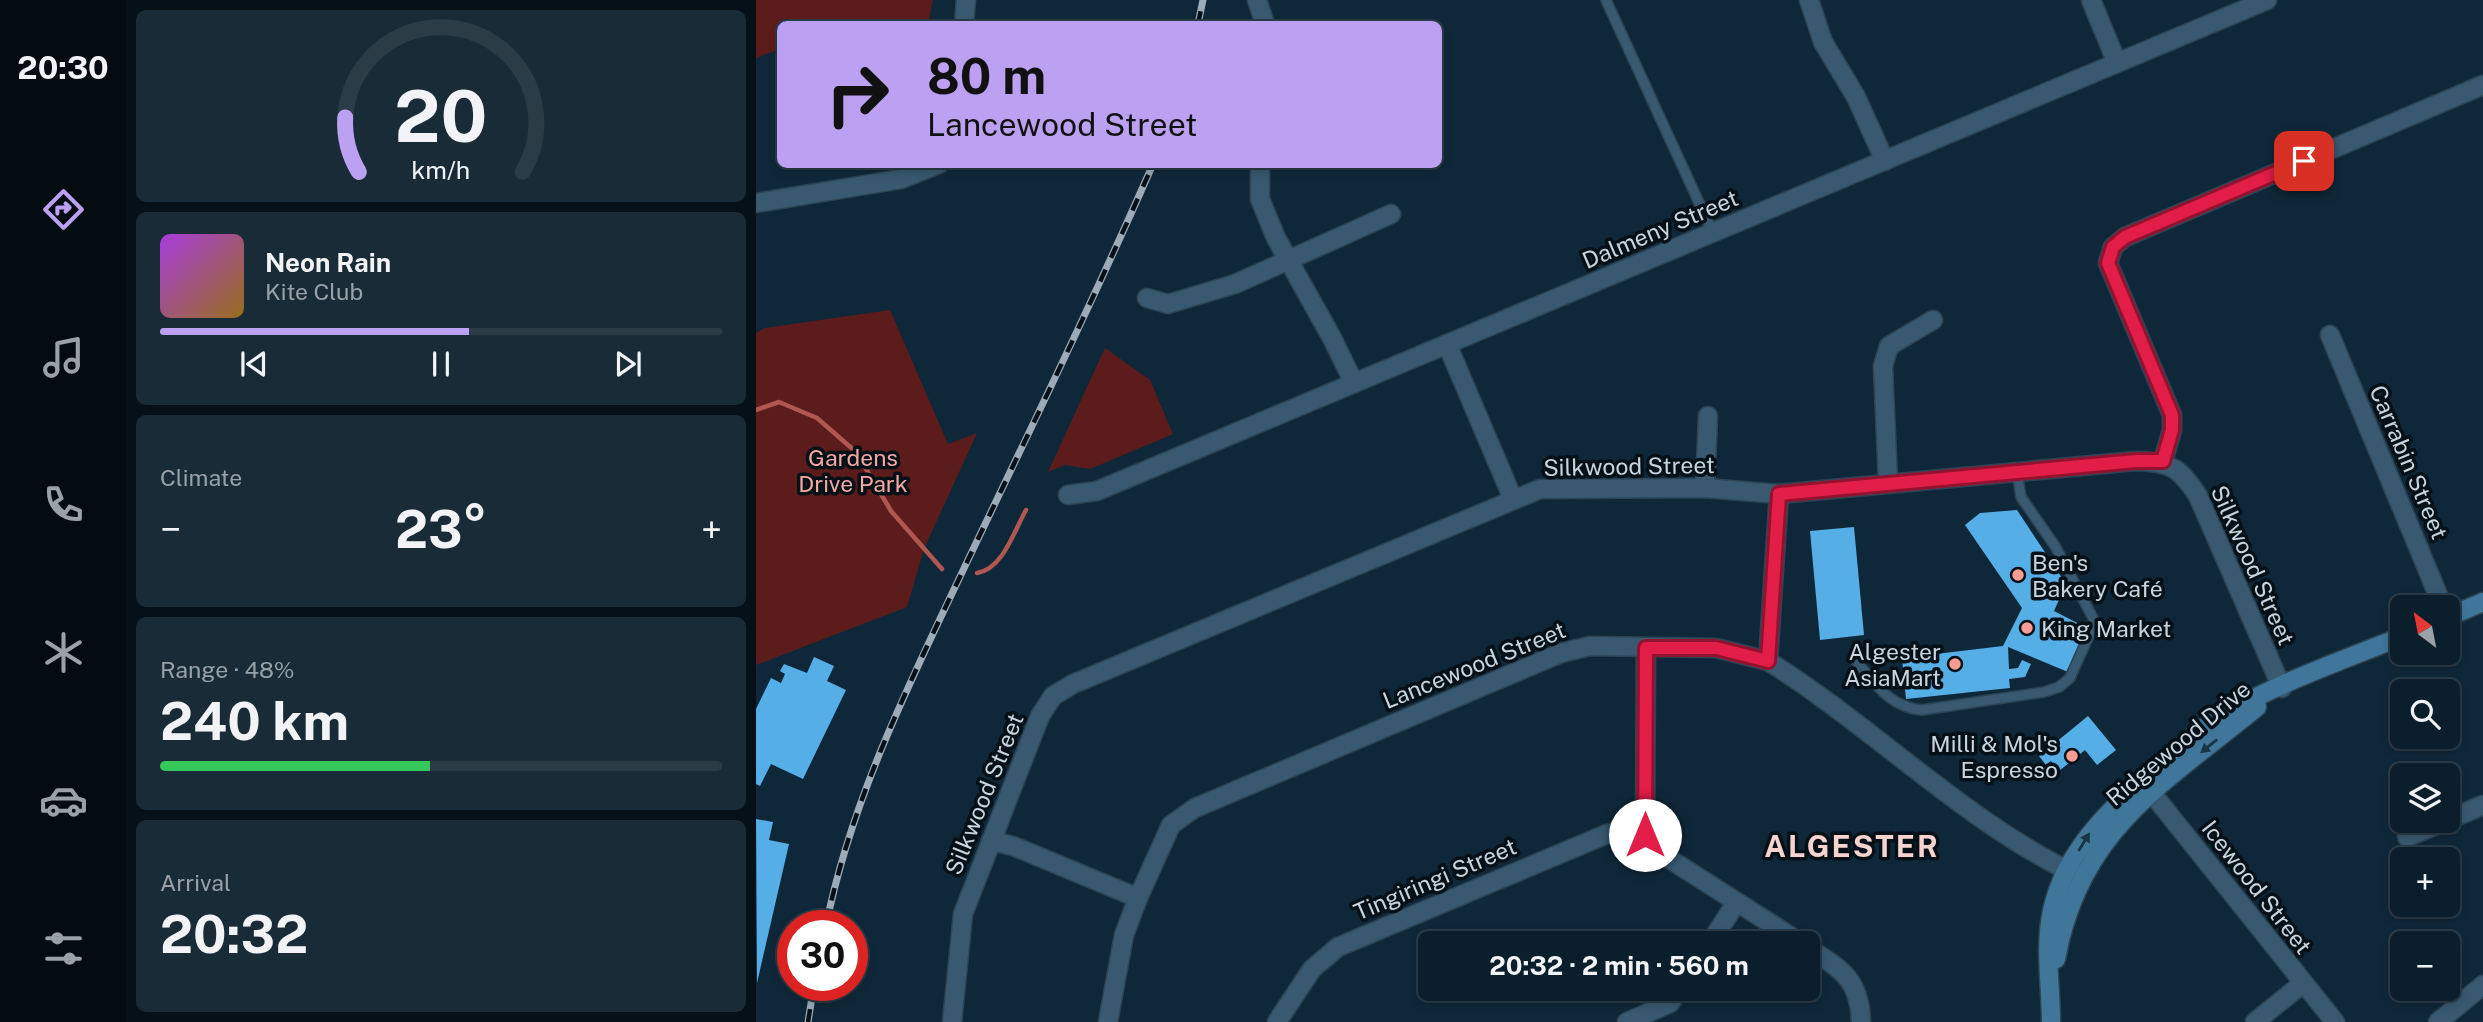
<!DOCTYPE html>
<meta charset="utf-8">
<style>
body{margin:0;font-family:"Public Sans",sans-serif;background:#192b37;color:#f1f3f6;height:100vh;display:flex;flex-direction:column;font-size:26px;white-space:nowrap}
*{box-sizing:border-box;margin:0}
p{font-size:23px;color:#9aa2a9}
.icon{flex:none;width:38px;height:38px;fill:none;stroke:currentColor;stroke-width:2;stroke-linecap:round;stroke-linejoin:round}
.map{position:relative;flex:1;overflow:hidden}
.side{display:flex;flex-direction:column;gap:10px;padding:10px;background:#061018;width:630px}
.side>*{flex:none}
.guide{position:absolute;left:21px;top:21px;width:665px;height:147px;border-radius:10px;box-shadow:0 4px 10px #0003,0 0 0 2px #2b3c47;background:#bca0f2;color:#111;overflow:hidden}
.needle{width:46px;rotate:328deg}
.buttons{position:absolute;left:1634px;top:595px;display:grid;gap:14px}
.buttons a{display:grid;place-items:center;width:70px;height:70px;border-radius:10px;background:#0b1e2b;box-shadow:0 4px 10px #0003,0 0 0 2px #2b3c47;font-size:35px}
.speed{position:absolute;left:21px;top:910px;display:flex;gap:14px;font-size:35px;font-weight:700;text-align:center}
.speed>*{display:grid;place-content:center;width:91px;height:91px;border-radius:50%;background:#0b1e2b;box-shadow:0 4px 10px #0003,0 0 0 2px #2b3c47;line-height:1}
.speed .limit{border:10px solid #d22;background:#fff;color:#111}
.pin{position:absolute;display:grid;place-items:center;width:60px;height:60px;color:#fff;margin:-30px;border-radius:14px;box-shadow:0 4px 10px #0006}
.me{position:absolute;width:77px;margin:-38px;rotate:0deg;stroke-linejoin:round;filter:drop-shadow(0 0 5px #0008)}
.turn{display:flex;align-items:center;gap:24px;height:147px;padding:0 35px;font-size:32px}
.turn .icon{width:91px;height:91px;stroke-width:2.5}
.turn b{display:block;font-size:49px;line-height:60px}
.big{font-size:52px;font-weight:700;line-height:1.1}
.side .widget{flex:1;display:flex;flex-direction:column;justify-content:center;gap:10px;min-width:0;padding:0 24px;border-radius:10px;background:#192b37}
.side .dial{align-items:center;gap:0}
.dial svg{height:182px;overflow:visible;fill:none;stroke:#2b3c47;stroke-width:7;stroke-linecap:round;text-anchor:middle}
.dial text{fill:#f1f3f6;stroke:none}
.song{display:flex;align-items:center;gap:21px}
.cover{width:84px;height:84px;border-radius:10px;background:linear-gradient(135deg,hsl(280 70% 55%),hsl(40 70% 35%))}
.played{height:7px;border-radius:4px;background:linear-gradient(90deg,#bca0f2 55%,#2b3c47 55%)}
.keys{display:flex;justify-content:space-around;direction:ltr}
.heat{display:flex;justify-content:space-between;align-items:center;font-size:38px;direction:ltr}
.charge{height:10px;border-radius:5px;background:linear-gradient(90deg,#34c759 48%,#2b3c47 0)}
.trip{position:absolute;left:662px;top:931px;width:402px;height:70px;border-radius:10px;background:#0b1e2b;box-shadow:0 4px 10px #0003,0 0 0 2px #2b3c47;font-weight:700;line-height:70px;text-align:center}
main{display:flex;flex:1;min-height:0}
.dock{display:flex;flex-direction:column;width:126px;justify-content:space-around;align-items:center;background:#040c11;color:#9aa2a9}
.dock .icon{width:49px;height:49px}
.dock .active{color:#bca0f2}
.dock b{font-size:32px;color:#f1f3f6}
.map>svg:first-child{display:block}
</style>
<main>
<nav class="dock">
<b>20:30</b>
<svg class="icon active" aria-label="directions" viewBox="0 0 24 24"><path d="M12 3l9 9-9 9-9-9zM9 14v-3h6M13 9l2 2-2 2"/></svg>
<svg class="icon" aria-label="music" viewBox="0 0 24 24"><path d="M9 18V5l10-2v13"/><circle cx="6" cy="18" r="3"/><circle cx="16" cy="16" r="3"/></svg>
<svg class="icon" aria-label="phone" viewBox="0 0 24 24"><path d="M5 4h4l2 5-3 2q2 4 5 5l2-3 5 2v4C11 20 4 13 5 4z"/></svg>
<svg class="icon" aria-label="climate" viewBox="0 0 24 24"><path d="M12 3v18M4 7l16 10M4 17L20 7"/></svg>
<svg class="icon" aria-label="car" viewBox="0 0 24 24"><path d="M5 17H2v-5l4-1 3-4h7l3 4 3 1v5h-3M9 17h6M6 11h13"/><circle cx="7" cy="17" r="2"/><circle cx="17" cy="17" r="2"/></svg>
<svg class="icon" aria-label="filters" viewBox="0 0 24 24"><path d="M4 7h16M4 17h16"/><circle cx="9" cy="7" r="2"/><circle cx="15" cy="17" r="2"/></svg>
</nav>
<section class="side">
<div class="widget dial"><svg viewBox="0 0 100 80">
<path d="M14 69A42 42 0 1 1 86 69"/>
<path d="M14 69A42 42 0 0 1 8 45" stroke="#bca0f2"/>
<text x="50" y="56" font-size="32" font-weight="700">20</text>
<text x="50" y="72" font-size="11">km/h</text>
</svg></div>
<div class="widget">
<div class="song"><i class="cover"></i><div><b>Neon Rain</b><p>Kite Club</p></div></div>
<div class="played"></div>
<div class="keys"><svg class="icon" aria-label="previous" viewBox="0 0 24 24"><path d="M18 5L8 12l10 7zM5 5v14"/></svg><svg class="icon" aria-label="pause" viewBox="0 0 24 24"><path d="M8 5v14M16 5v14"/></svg><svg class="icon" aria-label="next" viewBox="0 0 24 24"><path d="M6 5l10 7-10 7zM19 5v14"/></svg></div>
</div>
<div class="widget"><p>Climate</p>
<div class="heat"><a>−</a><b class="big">23°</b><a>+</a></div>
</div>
<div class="widget"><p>Range · 48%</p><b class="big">240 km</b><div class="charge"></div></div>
<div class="widget"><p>Arrival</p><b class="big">20:32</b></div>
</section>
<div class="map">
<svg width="1727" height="1022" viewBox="0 0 1727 1022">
<rect width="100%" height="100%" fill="#0f2839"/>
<g fill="#5c1c1b">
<path d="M0,0H177L172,24H24V49L0,58Z"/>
<path d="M134,310L192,444L221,433L168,549L151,607L0,665V333L9,328Z"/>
<path d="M349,348L394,380L417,434L334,469L309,465L292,472Z"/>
</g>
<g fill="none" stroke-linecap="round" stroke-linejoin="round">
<g stroke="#b15752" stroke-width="4.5">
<path d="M0,410L23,402L61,418L100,452L135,511L186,569"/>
<path d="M221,573C247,569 258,531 270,510"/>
</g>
</g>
<g fill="#56aee7">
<path d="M1261,510L1310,584L1298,611L1333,629L1312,672L1252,647L1253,669L1262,668L1266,660L1275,664L1269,677L1253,679L1254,688L1150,699L1146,658L1247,646L1266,608L1209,525L1224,513Z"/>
<path d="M1098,527L1108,635L1064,640L1054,531Z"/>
<path d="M58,657L78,666L71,681L90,690L47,779L15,764L4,786L0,784V709L15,678L25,683L29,674L24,671L28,664L51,673Z"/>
<path d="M1332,716L1360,750L1341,765L1329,750L1303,771L1295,761L1290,765L1283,756Z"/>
<path d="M0,819L17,822L13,840L33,844L1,983Z"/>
</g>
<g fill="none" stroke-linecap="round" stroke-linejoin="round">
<g stroke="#2c4454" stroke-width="12">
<g id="service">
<path d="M850,0L957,233"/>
<path d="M1099,660C1120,684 1133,707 1166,710L1288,692L1303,687L1314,678L1339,622L1299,546L1265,497L1261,472"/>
</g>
</g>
<g stroke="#2c4454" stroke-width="21">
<g id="minor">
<path d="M501,0L509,24"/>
<path d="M1053,0L1067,42L1100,97L1129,161"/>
<path d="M1335,0L1361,63"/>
<path d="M208,24L210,0"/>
<path d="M504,164V199L520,238L576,338L598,383"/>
<path d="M0,203L145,179L183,164"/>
<path d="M391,298L412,304L479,284L635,214"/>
<path d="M1574,335L1687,607"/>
<path d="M691,344L757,499"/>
<path d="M1407,461L1416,430V415L1352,263L1357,247L1369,237L1727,85"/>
<path d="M1132,483L1127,366L1133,346L1177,320"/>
<path d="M949,488L952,416"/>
<path d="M312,495L341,491L1511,0"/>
<path d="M890,648L889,835L901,851L1045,943"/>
<path d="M1387,782L1579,1022"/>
<path d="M1692,820L1727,805"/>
<path d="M1651,837L1690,821"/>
<path d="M235,841L257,846L382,898"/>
<path d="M954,943L980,903"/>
<path d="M1052,948C1085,969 1104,979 1105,1022"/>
<path d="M352,1022L368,935L382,898L415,825L439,808L805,653L834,646L960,648L1012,661"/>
<path d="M521,1022L556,969L582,947L851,834L887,825"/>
<path d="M871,1022L914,1003L923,989"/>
<path d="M1499,1022L1546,984"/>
<path d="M1682,1022L1727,985"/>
</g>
</g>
<g stroke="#2c4454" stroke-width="21">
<g id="tertiary">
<path d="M1023,494L1012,661C1119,728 1211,824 1325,877"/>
<path d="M196,1022L207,914L284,716L297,696L317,684L784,489L949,488L1023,494L1380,461C1415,462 1424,468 1442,496L1526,688"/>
</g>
</g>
<g stroke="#2c4454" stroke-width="21">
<g id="secondary">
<path d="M1692,617L1727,602"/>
<path d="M1300,959C1323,830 1407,784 1501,707"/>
<path d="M1295,1022C1295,985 1288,948 1296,911C1310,845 1364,800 1413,758C1425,748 1436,736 1449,727C1503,689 1585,661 1647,636"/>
</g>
</g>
<use href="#service" stroke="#385970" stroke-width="9"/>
<use href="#minor" stroke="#385970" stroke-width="18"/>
<use href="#tertiary" stroke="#385970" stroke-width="18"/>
<use href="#secondary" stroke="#3f7699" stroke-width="18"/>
<g stroke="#9bacb8" stroke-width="7">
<g id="rail">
<path d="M442,24L447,0"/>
<path d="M70,926C95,799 156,678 211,562C274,430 338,299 397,164"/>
<path d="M52,1022L58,985"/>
</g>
</g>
<use href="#rail" stroke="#061017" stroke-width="4.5" stroke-dasharray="13" stroke-linecap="butt"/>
</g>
<defs><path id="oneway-solid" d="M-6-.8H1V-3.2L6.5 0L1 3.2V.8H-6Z" transform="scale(1.75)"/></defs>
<g fill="#1a3444">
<use href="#oneway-solid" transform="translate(1453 746) rotate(141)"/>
<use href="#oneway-solid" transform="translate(1328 842) rotate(-59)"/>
</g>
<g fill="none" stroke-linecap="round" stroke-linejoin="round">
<g stroke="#92132f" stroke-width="18">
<path id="route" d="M889,835L890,648H960L1012,661L1023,494L1380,461H1407L1416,430V415L1352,263L1357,247L1369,237L1548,161"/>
</g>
<use href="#route" stroke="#e11d48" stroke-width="12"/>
</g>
<g fill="#f59c95" stroke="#061017" stroke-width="2.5">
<circle cx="1262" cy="575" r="7"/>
<circle cx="1271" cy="628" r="7"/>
<circle cx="1199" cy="664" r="7"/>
<circle cx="1316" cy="756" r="7"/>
</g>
<g text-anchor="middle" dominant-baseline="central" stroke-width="7" stroke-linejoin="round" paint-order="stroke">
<g font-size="23" fill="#c7d5e0" stroke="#061017">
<text transform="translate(904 229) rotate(-23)">Dalmeny Street</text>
<text transform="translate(1653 462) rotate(67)">Carrabin Street</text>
<text transform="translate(873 466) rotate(-1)">Silkwood Street</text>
<text transform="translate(1497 565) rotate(66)">Silkwood Street</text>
<text transform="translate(718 665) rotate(-22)">Lancewood Street</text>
<text transform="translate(1422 743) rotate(-40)">Ridgewood Drive</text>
<text transform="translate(228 794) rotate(-68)">Silkwood Street</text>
<text transform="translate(679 879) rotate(-23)">Tingiringi Street</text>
<text transform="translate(1501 887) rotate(52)">Icewood Street</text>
</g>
<g font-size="23" fill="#f3a8a2" stroke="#061017">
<text x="97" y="457">Gardens<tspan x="97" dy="26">Drive Park</tspan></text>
</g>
<g font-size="23" fill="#c7d5e0" stroke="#061017" text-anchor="start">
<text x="1276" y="562">Ben's<tspan x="1276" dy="26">Bakery Café</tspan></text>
<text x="1285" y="628">King Market</text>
<text x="1185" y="651" text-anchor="end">Algester<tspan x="1185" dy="26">AsiaMart</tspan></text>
<text x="1302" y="743" text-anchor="end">Milli &amp; Mol's<tspan x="1302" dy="26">Espresso</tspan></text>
</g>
<g font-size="30" font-weight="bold" letter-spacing="2" fill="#f7d3d0" stroke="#061017">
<text x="1096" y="846">ALGESTER</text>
</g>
</g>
</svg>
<div class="buttons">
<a><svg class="needle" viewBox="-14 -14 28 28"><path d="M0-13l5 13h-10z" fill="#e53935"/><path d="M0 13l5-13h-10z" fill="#9aa2a9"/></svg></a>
<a><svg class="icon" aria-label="search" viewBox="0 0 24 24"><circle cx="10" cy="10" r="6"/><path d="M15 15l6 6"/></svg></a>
<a><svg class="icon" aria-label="layers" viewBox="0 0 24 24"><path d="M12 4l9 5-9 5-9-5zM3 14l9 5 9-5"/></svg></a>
<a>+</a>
<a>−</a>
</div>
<div class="speed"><div class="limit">30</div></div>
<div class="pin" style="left:1548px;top:161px;background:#d93025"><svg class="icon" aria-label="arrive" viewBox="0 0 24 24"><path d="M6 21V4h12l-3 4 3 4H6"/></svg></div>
<svg class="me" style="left:889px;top:835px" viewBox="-20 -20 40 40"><circle r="19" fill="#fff"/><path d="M0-13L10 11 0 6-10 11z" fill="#e11d48"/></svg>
<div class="trip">20:32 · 2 min · 560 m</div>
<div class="guide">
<div class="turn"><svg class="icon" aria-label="right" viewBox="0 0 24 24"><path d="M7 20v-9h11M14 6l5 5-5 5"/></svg><div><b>80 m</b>Lancewood Street</div></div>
</div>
</div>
</main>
